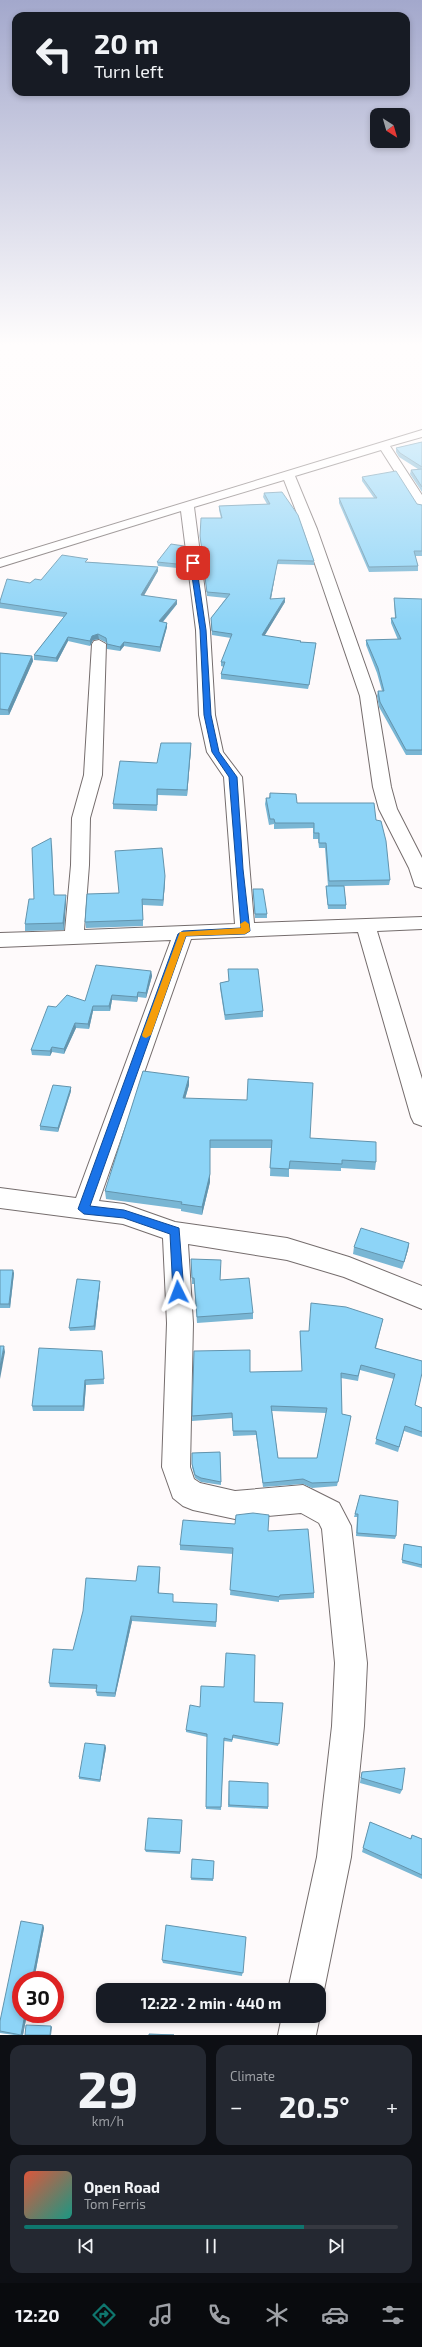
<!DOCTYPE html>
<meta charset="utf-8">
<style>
body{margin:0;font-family:"Exo 2",sans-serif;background:#242831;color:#f1f3f6;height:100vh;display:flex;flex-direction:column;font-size:15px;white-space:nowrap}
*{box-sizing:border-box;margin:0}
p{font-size:13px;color:#9ea1a6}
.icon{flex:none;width:22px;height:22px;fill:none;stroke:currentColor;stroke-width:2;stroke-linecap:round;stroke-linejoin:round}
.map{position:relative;height:2035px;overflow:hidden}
.panel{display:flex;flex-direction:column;gap:10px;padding:10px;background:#0d0f14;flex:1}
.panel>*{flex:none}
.top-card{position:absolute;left:12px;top:12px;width:398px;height:84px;border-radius:12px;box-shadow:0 2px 6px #0003;background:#171b24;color:#f1f3f6;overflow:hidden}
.needle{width:26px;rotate:143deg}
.tools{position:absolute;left:370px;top:108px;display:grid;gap:8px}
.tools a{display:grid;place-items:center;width:40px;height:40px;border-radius:8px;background:#171b24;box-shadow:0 2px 6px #0003;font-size:20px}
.speed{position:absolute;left:12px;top:1971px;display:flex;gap:8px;font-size:20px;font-weight:700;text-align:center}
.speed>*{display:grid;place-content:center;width:52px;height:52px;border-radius:50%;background:#171b24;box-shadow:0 2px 6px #0003;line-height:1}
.speed .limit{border:6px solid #d22;background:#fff;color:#111}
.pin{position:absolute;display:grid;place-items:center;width:34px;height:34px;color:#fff;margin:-17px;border-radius:8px;box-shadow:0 2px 6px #0006}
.me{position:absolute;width:44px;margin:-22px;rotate:357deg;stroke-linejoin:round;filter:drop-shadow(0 0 3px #0008)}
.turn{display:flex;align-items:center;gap:14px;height:84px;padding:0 16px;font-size:18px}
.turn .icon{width:52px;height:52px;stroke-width:2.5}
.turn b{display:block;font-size:28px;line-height:34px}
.big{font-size:30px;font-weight:700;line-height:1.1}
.panel .widget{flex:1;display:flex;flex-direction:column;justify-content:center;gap:6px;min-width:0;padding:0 14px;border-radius:12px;background:#242831}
.panel .dial{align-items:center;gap:0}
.dial b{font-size:52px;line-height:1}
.song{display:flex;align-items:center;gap:12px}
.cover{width:48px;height:48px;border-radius:6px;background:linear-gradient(135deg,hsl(10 70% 55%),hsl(170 70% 35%))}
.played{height:4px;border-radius:2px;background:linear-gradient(90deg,#0f766e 75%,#363941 75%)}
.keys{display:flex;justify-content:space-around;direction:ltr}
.heat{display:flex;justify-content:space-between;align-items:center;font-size:22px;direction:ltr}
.panel .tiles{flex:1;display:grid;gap:10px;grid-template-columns:1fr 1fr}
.widget:last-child{grid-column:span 2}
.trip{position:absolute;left:96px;top:1983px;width:230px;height:40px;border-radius:12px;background:#171b24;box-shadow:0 2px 6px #0003;font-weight:700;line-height:40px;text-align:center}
.tab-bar{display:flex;height:64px;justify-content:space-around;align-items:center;background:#090b0e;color:#9ea1a6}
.tab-bar .icon{width:28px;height:28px}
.tab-bar .on{color:#0f766e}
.tab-bar b{font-size:18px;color:#f1f3f6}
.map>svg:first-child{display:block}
</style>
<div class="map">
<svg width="422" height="2035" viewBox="0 0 422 2035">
<rect width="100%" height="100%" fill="#fefafb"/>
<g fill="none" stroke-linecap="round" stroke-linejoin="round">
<g stroke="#756d6d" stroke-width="2">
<g id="street">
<path d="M422,430V437L390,446L422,495V509L418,508L381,450L295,476L317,529L376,696L391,787L397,809L422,858V888L415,886L409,868L379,809L373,787L360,696L303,529L284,480L194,507L210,630L215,715L223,752L242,777L254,923L422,917V929L377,931L422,1079V1126L414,1123L411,1117L358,932L191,939L99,1201L124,1204L175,1222L287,1238L349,1257L422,1286V1309L344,1277L287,1260L188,1244L193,1323L190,1467L194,1479L200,1483L235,1491L303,1485L339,1503L351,1526L367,1663L364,1726L351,1857L324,1990L319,2003V1990H288L317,1857L332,1726L335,1663L322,1529L319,1523L301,1513L235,1519L193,1510L183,1506L173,1498L162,1467L167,1323L163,1238L123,1224L0,1208V1188L76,1198L171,940L0,947V933L65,931L71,865L72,818L84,775L92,644L94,641L99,640L106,644L102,775L90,818L89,865L84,930L235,924L224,777L207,752L199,715L196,630L181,511L0,567V559Z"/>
<path d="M319,2015L320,2016L316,2035H278L282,2016Z"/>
</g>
</g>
<use href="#street" fill="#fff" fill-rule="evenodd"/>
</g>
<g fill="#79b6d4" fill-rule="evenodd">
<path d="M422,442V492L410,474L411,470L418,469L399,457L396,452V448Z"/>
<path d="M362,477L417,504L422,505V556H415L418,566V571L369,572L339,503V498H374L362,481Z"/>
<path d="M264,493L314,561V565L277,564L271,599L285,598V602L264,636L301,642L316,643L308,689L221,679V674L224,667L221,666V662L231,638L212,635L211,618L226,598L207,596L200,536L221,518L219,510V506L267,504L263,497Z"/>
<path d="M88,562L158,567V571L144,595L177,604L163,622L167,623V627L160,652L124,646L120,651L107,649V643L99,639L93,640L90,646L68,641L57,662L34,660V655L64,617L0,608V601L30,583L41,580Z"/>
<path d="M157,562L187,565V569L158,566Z"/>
<path d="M394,598L422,599V755H406L379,707L377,696L378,691H382L377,673L366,645V640H398L391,623V618H395L394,603Z"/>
<path d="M0,653L32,656L33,661L9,715H0Z"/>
<path d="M191,743V749L187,796L158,795L157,811L113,809V804L157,763Z"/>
<path d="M270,793L297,803L376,820L390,880L389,885L344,886L346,905V909H328L326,890V886H328L325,848H319L318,839H313V828L274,829V824L269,825L265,804L266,798H269Z"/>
<path d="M52,844L54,895L66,901L64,930L25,931V924L34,899Z"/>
<path d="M165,882L163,906L143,905V926L86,928L85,922L119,893Z"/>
<path d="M253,889L267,914V918H255Z"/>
<path d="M228,969L263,1011V1017L225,1020L220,988V983L229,981Z"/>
<path d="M151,971L152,976L146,998L138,997L137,1002L112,1000L110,1011H93L89,1029L76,1028L64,1054L52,1052L50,1056L32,1055L31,1050L56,1007L85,1001Z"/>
<path d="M189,1077V1085L185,1099L310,1138L376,1162L375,1170L341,1168V1171L289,1169V1177L270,1176L271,1148H210V1182L202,1215L181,1211V1209L106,1199L105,1191Z"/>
<path d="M71,1091L58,1132L40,1130V1126Z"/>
<path d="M409,1243L408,1250L402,1269L353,1254L354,1247Z"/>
<path d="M191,1259L221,1266L220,1280L253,1313V1319L197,1323L194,1284H192Z"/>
<path d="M0,1270L14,1273L10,1308H0Z"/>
<path d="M100,1284L95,1330L70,1331L69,1328Z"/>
<path d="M383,1319L376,1348L422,1361L415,1405L422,1408V1437L404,1431L398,1452L375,1444L394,1379L360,1370L358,1381L341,1378L342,1414L351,1416L337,1486L312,1488L303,1484L263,1487L256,1435L233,1436L232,1418L192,1421L194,1351L250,1372L302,1371L300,1336V1331H309ZM272,1411L326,1413L317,1458H278Z"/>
<path d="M102,1351L104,1384L86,1385L84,1411H33L32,1406Z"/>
<path d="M220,1452L221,1485L201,1482L195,1478L192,1467V1453Z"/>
<path d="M360,1495L396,1536L395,1539L356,1536L357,1517H354Z"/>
<path d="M268,1531L314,1593V1598L279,1600V1602L230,1595L233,1554L180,1550V1545Z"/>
<path d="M404,1544L422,1547V1568L402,1563Z"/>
<path d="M160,1572L159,1593L173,1598V1602L217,1609L216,1627L132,1621L115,1697L97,1696L96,1692L97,1689L50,1687L49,1683L73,1650L136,1581Z"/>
<path d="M254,1702L283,1703L278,1746L233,1738L232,1742L224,1741L221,1810L206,1809L207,1737L186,1732V1730L200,1707Z"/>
<path d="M105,1745L106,1748L100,1782L79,1779V1777Z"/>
<path d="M362,1772L402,1790L400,1794L360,1783L361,1776Z"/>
<path d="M229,1781L268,1807V1809L228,1807Z"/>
<path d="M182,1822L180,1854L146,1852L145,1850Z"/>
<path d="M370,1822L410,1839L412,1835L422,1839V1879L362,1852Z"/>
<path d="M192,1859L214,1861L213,1881L191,1880Z"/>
<path d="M43,1925L44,1928L34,1980H21V2014H27L23,2035H14L0,2033V2021Z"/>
<path d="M246,1937L242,1976L163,1963L162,1960Z"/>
</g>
<g fill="#6394ad">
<path d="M278,560L277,564L270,604V599Z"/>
<path d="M158,567V571L142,599L141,595Z"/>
<path d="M285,598V602L262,640V635Z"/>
<path d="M177,600V604L159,626V621Z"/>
<path d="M167,623V627L160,652V647Z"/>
<path d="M98,634L99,639L93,640L90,646V641L92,636Z"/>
<path d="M68,637V641L57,662L56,658Z"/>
<path d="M124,642V646L120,651V647Z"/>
<path d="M316,643L315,647L308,689L309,685Z"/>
<path d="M32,656L33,661L9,715L8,710Z"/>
<path d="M191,743V749L187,796V790Z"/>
<path d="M165,876V882L163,906V900Z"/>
<path d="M66,895V901L64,930L63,923Z"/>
<path d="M151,971L152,976L146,998V993Z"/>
<path d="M138,992V997L137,1002V997Z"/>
<path d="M112,995V1000L110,1011L109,1006Z"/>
<path d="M93,1006V1011L89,1029L88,1024Z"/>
<path d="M75,1023L76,1028L64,1054V1049Z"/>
<path d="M52,1047V1052L50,1056V1051Z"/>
<path d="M189,1077V1085L183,1106V1098Z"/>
<path d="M71,1087V1091L58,1132V1128Z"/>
<path d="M210,1140V1182L202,1215V1207Z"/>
<path d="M409,1243L408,1250L402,1269L404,1262Z"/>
<path d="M13,1270L14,1273L10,1308L9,1304Z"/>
<path d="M100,1281V1284L95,1330L94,1326Z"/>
<path d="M4,1346L5,1352L0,1379V1367Z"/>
<path d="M85,1380L86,1385L84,1411L83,1406Z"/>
<path d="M160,1567V1572L158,1598V1593Z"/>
<path d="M131,1616L132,1621L115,1697V1693Z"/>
<path d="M105,1745L106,1748L100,1782V1780Z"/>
<path d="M43,1925L44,1928L34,1980H32Z"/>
<path d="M25,2014H27L23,2035H21Z"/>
<path d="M51,2026L52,2027L51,2035H50Z"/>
</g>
<g fill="#8dd4f7" stroke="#6394ad" fill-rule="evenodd">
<path d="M422,442V467L400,453L396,448Z"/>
<path d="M422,469V487L411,470Z"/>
<path d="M396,471L417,504L422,505V551H414L418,566L369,567L339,498H377L362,477Z"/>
<path d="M282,492L298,515L314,561L278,560L270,599L285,598L262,635L301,641L300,642L316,643L309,685L221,674L225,662H221L232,634L212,631L211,618L230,594L207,592L204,570L207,566H204L200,536L201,518H222L219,506L270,504L264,493Z"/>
<path d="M171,544L184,546L187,565L157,562Z"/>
<path d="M62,555L88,559L85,562L158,567L141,595L177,600L159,621L167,623L160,647L124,642L120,647L107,644L106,638L98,634L92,636L90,641L68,637L56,658L34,655L67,613L0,603V601L7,579L30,583L35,579L41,580Z"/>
<path d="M394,598L422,599V750H406L380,702L378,691H384L378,668L366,640L401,639L391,618H396Z"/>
<path d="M0,653L32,656L8,710L0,709Z"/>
<path d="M161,743H191L187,790L157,789V805L113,804L120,761L157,763Z"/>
<path d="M270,793L296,794L297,803H374L376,820L381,821L386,841L390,880L329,881L326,843H319V833H314V823H275L274,819H270L266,798H270Z"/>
<path d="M51,838L54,895H66L63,923L25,924L29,899H34L32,848Z"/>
<path d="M162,848L165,876L163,900L142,899L143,920L85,922L87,894L119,893L115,851Z"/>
<path d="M326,886H344L346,905H328Z"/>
<path d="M253,889H263L267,914H255Z"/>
<path d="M96,965L151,971L146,993L138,992L137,997L112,995L109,1006H93L88,1024L75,1023L64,1049L52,1047L50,1051L31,1050L48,1006L56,1007L67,995L85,1001Z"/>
<path d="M228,969H258L263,1011L225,1015L220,983L229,981Z"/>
<path d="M143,1071L189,1077L183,1098L247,1100L248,1079L313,1083L310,1138L376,1142V1162L342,1160V1164L290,1161L289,1169L270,1168L272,1140H210V1174L202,1207L181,1204L182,1202L105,1191Z"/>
<path d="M53,1085L71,1087L58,1128L40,1126Z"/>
<path d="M361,1228L409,1243L404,1262L354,1247Z"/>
<path d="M191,1259L221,1260L220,1280L249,1278L253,1313L197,1317L194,1278H192Z"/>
<path d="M0,1270H13L9,1304H0Z"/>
<path d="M77,1279L100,1281L94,1326L69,1328Z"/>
<path d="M311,1303L346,1307L383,1319L375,1348L422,1361V1373L415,1405L422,1408V1432L405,1426L399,1447L376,1439L395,1374L361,1365L358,1376L341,1373L342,1414L351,1416L338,1482L312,1483L303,1479L263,1483L256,1431H233L232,1413L192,1416L194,1351L250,1350V1372L302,1371L300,1331H309ZM271,1406L327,1408L317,1458H278Z"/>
<path d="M0,1346H4L0,1367Z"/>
<path d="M39,1348L102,1351L104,1379L85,1380L83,1406H32Z"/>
<path d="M220,1452L221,1482L201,1478L195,1475L192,1464V1453Z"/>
<path d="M360,1495L398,1501L396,1536L357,1533L358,1514H355Z"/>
<path d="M253,1513L269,1515L268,1531L308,1529L314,1593L280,1595L279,1597L230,1590L233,1548L180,1545L183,1520L235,1524L236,1515Z"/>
<path d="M404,1544L422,1547V1565L402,1560Z"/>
<path d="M138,1566L160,1567L158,1593L173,1594V1602L217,1604L216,1622L131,1616L115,1693L96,1692L97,1685L49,1683L53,1649L73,1650L83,1611L86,1578L136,1581Z"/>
<path d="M226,1653L255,1655L254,1702L283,1703L279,1744L233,1735L232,1740L224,1738L221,1807H206L207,1734L186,1730L190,1705L200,1707L201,1686L224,1687Z"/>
<path d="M85,1743L105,1745L100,1780L79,1777Z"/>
<path d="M405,1768L402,1790L361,1778L362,1772Z"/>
<path d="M229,1781L268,1783V1807L229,1805Z"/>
<path d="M148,1818L182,1820L180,1852L145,1850Z"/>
<path d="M370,1822L411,1839L412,1835L422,1839V1875L363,1848Z"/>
<path d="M192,1859L214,1861L213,1879L191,1878Z"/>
<path d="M21,1921L43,1925L32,1980H21V2014H25L21,2035L0,2031V2021Z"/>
<path d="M166,1925L246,1937L243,1973L162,1960Z"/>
<path d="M26,2025L51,2026L50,2035H25Z"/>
<path d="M149,2034L174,2035H149Z"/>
</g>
<linearGradient id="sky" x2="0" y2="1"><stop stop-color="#a3a8cc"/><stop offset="0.55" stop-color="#fffdfd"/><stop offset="1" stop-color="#fffdfd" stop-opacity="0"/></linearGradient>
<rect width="422" height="627" fill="url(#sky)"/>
<path fill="#1a73e8" stroke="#114b97" d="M193,561L196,563L206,630L211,715L219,752L237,777L243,869L250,931L245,934L186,936L90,1206L124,1210L179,1228L184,1292L178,1297L173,1292L170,1234L124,1218L84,1214L78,1209L178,934L183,931L241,928L229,777L212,752L204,715L200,630L190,563Z"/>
<path fill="#f59e0b" d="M245,921L249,924L250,931L245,934L186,936L151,1035L146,1038L143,1037L142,1035L180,932L241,928L240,924Z"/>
</svg>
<div class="tools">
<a><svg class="needle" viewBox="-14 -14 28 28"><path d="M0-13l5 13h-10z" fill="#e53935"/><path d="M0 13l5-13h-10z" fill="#9ea1a6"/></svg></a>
</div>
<div class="speed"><div class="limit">30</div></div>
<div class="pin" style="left:193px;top:563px;background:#d93025"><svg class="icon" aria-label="arrive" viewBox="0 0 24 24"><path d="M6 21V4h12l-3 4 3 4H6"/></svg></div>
<svg class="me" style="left:178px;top:1292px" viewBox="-20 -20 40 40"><path d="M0-17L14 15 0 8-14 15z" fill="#1a73e8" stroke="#fff" stroke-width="4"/></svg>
<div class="trip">12:22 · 2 min · 440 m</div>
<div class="top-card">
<div class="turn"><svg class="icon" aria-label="left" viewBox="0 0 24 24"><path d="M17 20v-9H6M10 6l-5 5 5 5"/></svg><div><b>20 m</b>Turn left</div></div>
</div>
</div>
<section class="panel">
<div class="tiles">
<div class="widget dial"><b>29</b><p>km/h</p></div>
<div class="widget"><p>Climate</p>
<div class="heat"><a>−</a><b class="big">20.5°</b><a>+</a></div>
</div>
<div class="widget">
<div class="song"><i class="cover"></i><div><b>Open Road</b><p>Tom Ferris</p></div></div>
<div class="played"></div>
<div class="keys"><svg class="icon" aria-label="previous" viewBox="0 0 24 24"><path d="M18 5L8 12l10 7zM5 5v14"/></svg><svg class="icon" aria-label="pause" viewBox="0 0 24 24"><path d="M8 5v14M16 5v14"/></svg><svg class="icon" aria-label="next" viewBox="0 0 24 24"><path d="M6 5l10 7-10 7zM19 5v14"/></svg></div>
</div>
</div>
</section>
<nav class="tab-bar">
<b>12:20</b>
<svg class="icon on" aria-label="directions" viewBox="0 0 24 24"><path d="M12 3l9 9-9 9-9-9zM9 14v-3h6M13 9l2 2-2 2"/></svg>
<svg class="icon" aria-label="music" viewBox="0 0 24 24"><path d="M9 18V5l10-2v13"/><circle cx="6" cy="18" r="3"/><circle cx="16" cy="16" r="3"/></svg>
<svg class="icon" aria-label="phone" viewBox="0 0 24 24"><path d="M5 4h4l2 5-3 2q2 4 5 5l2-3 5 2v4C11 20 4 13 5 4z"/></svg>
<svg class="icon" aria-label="climate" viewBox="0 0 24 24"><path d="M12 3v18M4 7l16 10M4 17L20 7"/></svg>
<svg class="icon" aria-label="car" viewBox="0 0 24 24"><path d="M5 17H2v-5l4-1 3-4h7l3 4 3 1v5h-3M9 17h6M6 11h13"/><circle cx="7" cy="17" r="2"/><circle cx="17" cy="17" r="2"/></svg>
<svg class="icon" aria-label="filters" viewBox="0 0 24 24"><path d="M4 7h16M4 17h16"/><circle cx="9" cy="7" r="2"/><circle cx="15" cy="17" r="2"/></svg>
</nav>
